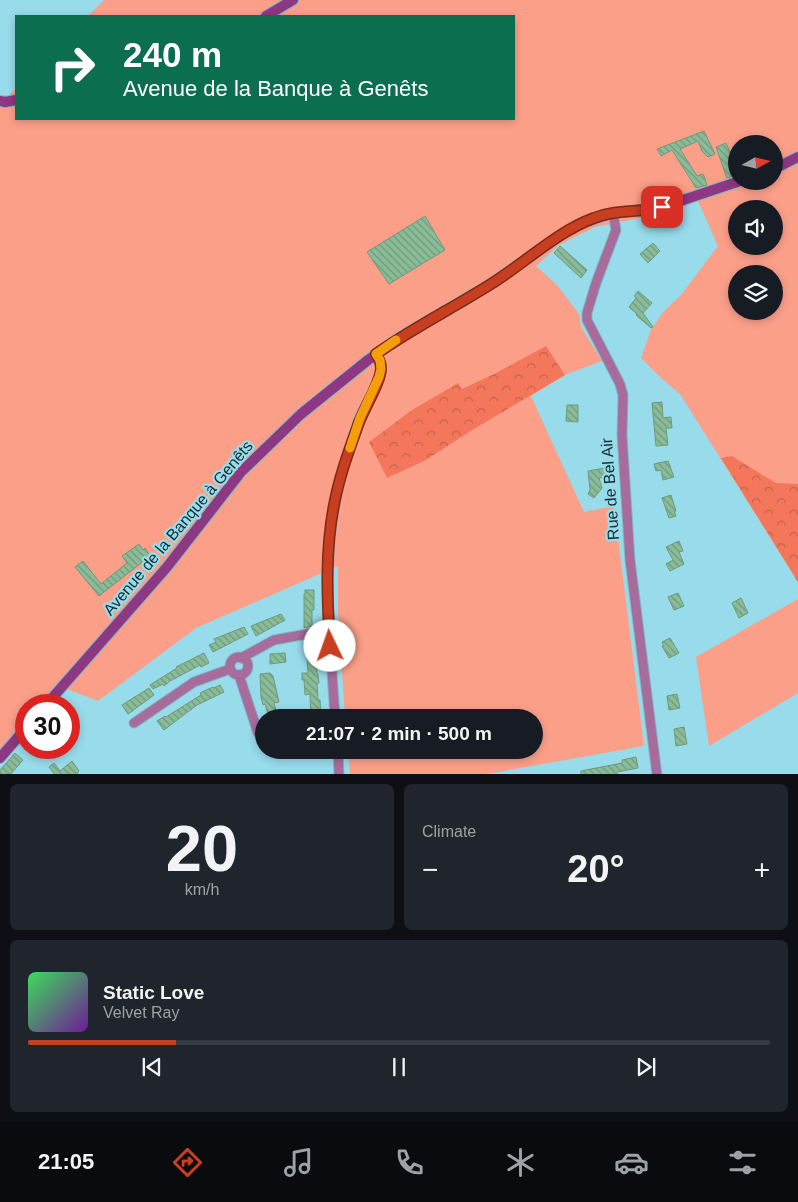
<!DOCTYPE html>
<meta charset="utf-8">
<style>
body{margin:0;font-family:Helvetica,sans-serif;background:#20242c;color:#f1f3f6;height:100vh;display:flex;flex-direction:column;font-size:19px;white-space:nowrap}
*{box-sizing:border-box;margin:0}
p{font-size:16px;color:#9ea1a6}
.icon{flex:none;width:28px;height:28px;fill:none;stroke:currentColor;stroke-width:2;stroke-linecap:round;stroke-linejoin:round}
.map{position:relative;height:774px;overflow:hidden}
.panel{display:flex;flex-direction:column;gap:10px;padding:10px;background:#0d0f14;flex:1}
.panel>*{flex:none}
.hud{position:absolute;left:15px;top:15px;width:500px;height:105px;border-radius:0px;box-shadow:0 2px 8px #0003;background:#0b6e4f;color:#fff;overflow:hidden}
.needle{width:32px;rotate:82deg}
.controls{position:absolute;left:728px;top:135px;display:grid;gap:10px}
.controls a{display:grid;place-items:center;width:55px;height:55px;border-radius:50%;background:#171b24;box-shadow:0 2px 8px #0003;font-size:25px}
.speed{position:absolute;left:15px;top:694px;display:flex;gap:10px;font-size:25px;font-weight:700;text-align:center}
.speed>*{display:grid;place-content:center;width:65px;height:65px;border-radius:50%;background:#171b24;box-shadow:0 2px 8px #0003;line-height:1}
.speed .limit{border:8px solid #d22;background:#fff;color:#111}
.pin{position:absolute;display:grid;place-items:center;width:42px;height:42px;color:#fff;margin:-21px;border-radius:10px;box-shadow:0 2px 8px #0006}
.me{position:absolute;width:55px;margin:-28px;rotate:357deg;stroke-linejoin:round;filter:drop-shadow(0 0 4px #0008)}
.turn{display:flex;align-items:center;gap:18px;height:105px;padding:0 25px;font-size:22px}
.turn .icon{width:65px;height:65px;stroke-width:2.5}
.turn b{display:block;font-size:35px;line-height:42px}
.big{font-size:38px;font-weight:800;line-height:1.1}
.panel .tile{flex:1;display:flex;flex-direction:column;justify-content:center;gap:8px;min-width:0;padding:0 18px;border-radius:8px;background:#20242c}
.panel .dial{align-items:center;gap:0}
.dial b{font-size:65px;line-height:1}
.song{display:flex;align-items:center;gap:15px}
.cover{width:60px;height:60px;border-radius:8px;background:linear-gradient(135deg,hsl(130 70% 55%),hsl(280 70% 35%))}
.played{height:5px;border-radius:2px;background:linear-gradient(90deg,#c83e20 20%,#363941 20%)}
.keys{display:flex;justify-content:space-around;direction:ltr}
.heat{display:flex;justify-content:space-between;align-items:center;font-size:28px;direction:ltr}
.panel .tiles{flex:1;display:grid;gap:10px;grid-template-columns:1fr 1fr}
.tile:last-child{grid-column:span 2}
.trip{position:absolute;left:255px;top:709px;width:288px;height:50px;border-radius:25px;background:#171b24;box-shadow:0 2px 8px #0003;font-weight:800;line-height:50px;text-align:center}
.menu{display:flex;height:80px;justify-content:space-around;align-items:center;background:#090b0e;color:#9ea1a6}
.menu .icon{width:35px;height:35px}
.menu .current{color:#c83e20}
.menu b{font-size:22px;color:#f1f3f6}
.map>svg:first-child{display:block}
</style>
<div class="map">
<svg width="798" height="775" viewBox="0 0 798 775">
<defs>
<pattern id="forest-crowns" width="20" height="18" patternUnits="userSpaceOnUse" patternTransform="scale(1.25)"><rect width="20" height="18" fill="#f4775b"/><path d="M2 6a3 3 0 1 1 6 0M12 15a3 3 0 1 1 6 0" fill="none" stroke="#c4624c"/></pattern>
<pattern id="building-back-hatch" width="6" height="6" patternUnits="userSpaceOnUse" patternTransform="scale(1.25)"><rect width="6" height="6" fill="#8bbc99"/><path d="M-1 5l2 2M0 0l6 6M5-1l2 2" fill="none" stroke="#70997e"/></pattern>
</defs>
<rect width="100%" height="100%" fill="#98dbeb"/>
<g fill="#fb9f89" fill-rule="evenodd">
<path d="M104,0H798V582L680,394L660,377L641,358L651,330L664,311L681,295L718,246L698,201L661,214L595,227L559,245L536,266L557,285L579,314L581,327L602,361L565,375L531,396L584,512L614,506L644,746L487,774H350L348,750H534V718L345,717L338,611V566L196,628L98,701L56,685L39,705H26V721L0,752V105L16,88V119H514V16H88ZM736,144H774V181H736ZM736,209H774V246H736ZM736,274H774V311H736Z"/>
<path d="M798,599V693L709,746L696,657Z"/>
</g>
<g fill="url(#forest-crowns)">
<path d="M546,346L565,375L474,429L426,460L387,478L369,442L412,410L458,383L462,389L494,374Z"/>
<path d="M732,456L776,483L798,484V582L721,458Z"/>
</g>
<g fill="url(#building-back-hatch)" stroke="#6c9b7a">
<path d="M704,131L715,154L708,157L702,151L698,141L680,149L697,176L703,174L704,176L707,185L696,188L672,150L661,156L657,149Z"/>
<path d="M726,143L736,166L734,168L736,175L727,178L716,147Z"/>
<path d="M425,216L445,250L389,284L367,252Z"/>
<path d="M653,243L660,251L648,263L640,254Z"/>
<path d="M560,246L587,270L581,278L554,253Z"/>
<path d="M638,291L652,303L643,313L653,327L651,328L636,315L637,314L629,307L636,298L634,296Z"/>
<path d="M662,402L663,418L671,417L672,428H666L668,445L656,446L652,403Z"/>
<path d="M567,405H578V422L566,421Z"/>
<path d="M668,461L674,477L663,480L661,470L656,471L654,464Z"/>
<path d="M605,468L607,476L599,478L602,488L594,498L588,494L590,490L588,471Z"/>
<path d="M671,495L676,511H674L676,516L669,518L662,498Z"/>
<path d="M679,541L683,551L679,552L684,564L670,571L666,564L673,560L666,547Z"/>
<path d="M139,544L143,550L145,548L150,556L99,596L75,567L83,561L101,584L127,563L122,556Z"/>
<path d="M305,590H314V610H312V626L304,628V594H305Z"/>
<path d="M678,593L684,606L674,610L668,597Z"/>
<path d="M741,598L748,613L739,618L732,603Z"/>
<path d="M281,614L285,620L256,636L251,626Z"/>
<path d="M244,627L248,634L213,652L209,645L216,642L214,639Z"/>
<path d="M670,638L679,653L669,658L662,646H664L662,642Z"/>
<path d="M315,642L317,674H318L319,683H317L318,700H320L321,718H311L310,694L305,695L304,680H302V673H308L306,643Z"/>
<path d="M204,653L209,663L201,667L200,665L170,681L164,686L163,684L153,689L150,685L177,668L176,667Z"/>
<path d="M285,653L286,662L270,664V654Z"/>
<path d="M270,673L273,676L279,702L274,703L278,718H269L265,704L263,705L261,697L260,674Z"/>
<path d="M220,685L224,692L197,705L164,730L157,721L165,716L166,717L201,695L200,693L213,687L214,688Z"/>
<path d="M149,688L154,695L128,714L122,705Z"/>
<path d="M677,694L680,708L669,710L667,696Z"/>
<path d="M684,727L687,744L676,746L674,729Z"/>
<path d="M15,753L23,760L10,775H0V770Z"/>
<path d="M636,757L638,768L617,772V775H581V771L622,763V760Z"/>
<path d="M72,761L79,771L76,775H55L49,767L54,763L60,771Z"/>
</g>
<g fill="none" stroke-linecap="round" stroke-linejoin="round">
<g stroke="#7eb9c7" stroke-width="11">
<g id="street">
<path d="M613,213L616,230L596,283L587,313V320L620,384L623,395L622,435L630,560L657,775"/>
<circle cx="239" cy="666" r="9"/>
<path d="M241,658L274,640L329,630"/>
<path d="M239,675L258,733"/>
<path d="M335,718C330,632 318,544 346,460C351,446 354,431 360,417C367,402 380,384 381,368C381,362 379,359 376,354"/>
<path d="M134,723L194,682L230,669"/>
<path d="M338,750L339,775"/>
</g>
</g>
<g stroke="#7eb9c7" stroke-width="12">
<g id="secondary">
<path d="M266,16L293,0"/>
<path d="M0,101L5,102L16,100"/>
<path d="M774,169L798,157"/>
<path d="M46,705L167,567L241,472L301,414L368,360L399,338L491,284L564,233L585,222L613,213L644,210L662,207L740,181"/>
<path d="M0,758L26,728"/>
</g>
</g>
<use href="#street" stroke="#a76c9c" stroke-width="9"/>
<use href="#secondary" stroke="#8e3782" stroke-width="10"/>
</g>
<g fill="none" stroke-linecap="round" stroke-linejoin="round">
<g stroke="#822815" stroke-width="12">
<path id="route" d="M330,646C327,599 325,550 334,505C339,478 348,453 357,428C362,411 381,383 381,368C381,362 379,359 376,354C413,328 453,308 491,284C525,263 556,232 594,218C616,209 640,213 662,207"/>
</g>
<use href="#route" stroke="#c83e20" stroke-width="9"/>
<path stroke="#f59e0b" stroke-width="9" d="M350,448L360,418L379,377L381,369L380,360L376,354L396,340"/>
</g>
<g text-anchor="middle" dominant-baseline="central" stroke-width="4.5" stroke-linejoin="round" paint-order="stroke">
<g font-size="16" fill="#142f35" stroke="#98dbeb">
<text transform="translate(610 489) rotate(-94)">Rue de Bel Air</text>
<text transform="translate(178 528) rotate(-50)">Avenue de la Banque à Genêts</text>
</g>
</g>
</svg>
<div class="controls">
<a><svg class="needle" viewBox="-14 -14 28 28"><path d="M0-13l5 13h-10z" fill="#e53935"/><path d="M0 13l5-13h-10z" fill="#9ea1a6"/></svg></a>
<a><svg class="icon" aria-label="sound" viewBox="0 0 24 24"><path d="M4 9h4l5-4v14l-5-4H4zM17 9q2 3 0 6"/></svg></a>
<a><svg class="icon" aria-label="layers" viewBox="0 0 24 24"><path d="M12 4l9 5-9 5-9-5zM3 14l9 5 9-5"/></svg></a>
</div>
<div class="speed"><div class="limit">30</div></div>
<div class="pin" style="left:662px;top:207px;background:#d93025"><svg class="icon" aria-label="arrive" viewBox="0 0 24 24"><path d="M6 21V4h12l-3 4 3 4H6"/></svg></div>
<svg class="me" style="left:330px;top:646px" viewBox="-20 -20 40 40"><circle r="19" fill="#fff"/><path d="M0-13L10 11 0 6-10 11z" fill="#c83e20"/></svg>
<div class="trip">21:07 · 2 min · 500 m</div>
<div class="hud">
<div class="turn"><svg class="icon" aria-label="right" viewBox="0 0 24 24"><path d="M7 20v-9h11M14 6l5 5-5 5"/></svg><div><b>240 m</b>Avenue de la Banque à Genêts</div></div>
</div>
</div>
<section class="panel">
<div class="tiles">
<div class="tile dial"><b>20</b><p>km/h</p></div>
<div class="tile"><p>Climate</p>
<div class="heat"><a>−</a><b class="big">20°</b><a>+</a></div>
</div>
<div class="tile">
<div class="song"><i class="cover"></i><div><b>Static Love</b><p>Velvet Ray</p></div></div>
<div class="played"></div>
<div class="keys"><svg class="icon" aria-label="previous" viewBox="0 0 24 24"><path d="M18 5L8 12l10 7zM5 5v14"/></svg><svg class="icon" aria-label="pause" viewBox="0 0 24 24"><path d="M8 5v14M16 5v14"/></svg><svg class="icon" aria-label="next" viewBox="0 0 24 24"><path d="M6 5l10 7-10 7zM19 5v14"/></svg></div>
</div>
</div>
</section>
<nav class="menu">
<b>21:05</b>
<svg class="icon current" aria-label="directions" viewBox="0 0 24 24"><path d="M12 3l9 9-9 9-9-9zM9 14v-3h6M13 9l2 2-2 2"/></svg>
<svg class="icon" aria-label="music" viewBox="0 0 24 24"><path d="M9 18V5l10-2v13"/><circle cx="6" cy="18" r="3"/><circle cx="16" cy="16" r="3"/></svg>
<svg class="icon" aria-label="phone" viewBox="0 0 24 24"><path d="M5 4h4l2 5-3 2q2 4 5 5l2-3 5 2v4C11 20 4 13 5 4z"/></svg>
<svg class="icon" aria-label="climate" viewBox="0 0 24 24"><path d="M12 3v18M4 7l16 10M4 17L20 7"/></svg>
<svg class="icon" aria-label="car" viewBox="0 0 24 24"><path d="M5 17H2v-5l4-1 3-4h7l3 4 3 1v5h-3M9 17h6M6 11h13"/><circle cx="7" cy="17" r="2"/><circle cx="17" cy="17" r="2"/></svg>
<svg class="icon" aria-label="filters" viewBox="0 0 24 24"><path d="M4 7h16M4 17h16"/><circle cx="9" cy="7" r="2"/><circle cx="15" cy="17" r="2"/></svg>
</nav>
